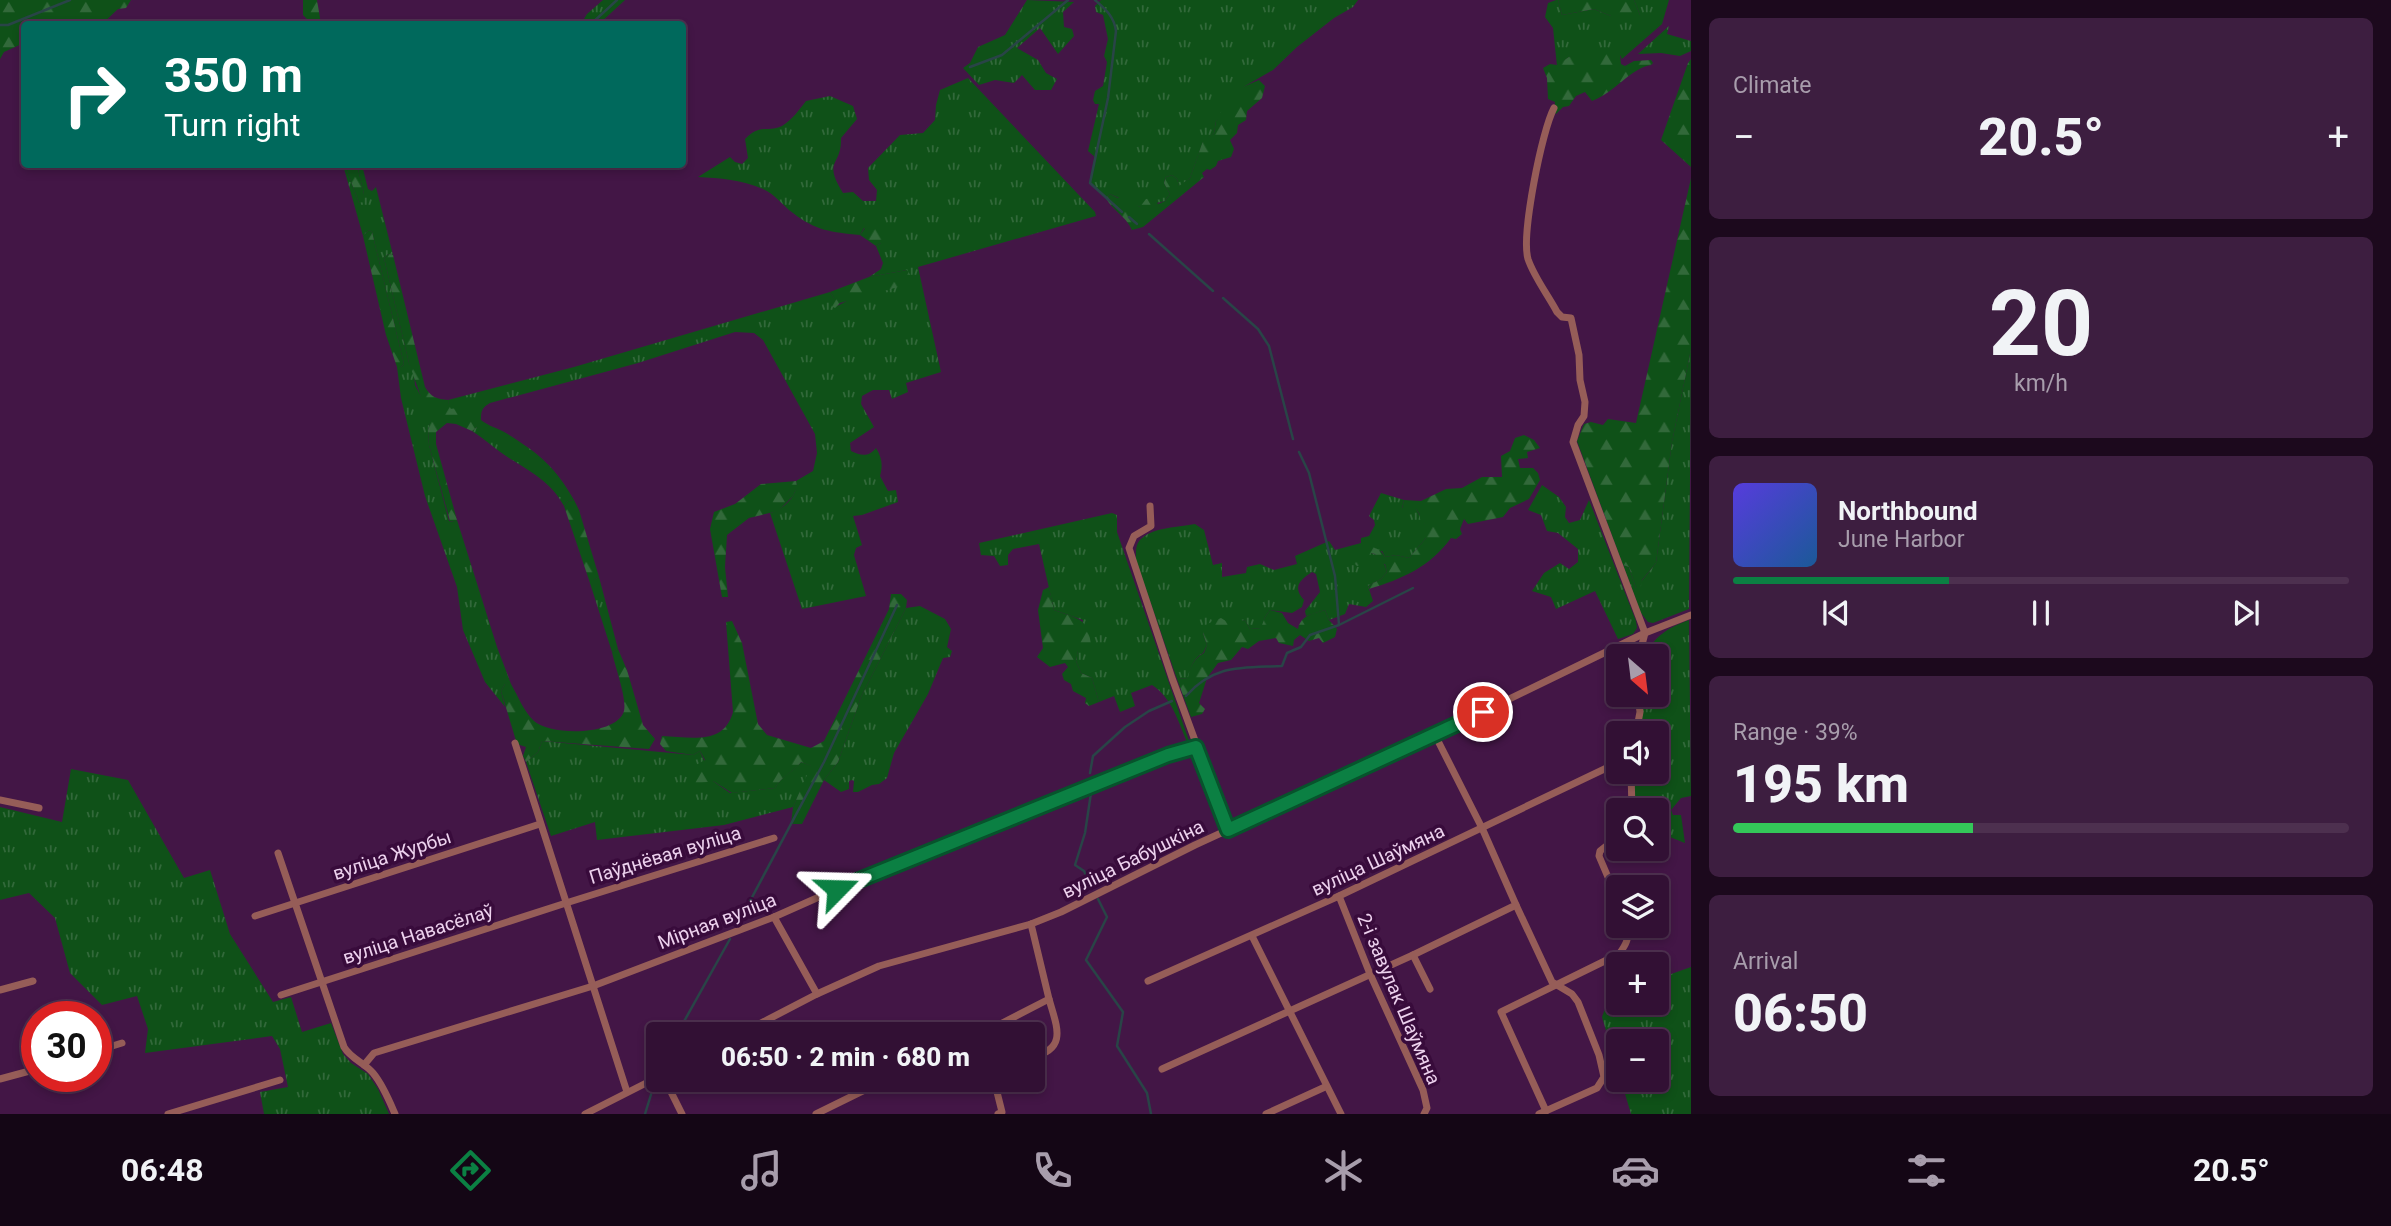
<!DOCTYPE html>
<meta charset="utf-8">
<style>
body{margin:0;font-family:Roboto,sans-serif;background:#3d1e40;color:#f1f3f6;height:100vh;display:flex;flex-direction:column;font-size:26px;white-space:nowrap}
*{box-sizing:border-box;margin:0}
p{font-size:23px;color:#a89dac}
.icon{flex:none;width:38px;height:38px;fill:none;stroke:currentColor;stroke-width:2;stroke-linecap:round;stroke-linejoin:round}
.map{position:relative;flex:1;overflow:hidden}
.details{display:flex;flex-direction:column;gap:18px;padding:18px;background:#1c091d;width:700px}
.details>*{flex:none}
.top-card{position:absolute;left:21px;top:21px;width:665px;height:147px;border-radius:7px;box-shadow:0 4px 10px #0003,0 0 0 2px #4d304f;background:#00695c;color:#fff;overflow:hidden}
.needle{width:46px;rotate:152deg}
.buttons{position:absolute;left:1606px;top:644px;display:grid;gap:14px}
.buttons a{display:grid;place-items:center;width:63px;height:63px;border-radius:7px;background:#321034;box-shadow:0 4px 10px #0003,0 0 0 2px #4d304f;font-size:35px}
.speed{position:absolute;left:21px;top:1001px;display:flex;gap:14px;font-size:35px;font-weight:700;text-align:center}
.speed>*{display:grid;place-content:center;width:91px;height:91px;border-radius:50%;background:#321034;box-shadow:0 4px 10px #0003,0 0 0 2px #4d304f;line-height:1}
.speed .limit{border:10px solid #d22;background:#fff;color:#111}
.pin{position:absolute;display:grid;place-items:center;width:60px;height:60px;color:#fff;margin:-30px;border:4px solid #fff;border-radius:50%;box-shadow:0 2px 7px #0007}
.me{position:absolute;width:77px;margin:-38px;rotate:68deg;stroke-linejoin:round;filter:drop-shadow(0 0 5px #0008)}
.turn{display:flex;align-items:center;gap:24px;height:147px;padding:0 28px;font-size:32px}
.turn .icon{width:91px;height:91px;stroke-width:2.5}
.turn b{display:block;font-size:49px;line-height:60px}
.big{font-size:52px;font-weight:800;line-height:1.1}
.details .card{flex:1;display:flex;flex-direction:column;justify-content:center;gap:10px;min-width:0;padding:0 24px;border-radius:10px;background:#3d1e40}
.details .dial{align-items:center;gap:0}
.dial b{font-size:91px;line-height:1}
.song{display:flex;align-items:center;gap:21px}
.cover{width:84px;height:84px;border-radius:10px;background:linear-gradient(135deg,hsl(250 70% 55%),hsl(210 70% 35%))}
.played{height:7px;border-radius:4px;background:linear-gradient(90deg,#0b8043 35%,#4d304f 35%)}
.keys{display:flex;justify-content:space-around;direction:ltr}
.heat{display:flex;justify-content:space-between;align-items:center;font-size:38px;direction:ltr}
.charge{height:10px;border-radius:5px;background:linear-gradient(90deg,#34c759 39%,#4d304f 0)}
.trip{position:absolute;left:646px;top:1022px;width:399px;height:70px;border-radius:7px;background:#321034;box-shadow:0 4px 10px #0003,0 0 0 2px #4d304f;font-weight:800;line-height:70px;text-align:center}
.menu{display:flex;height:112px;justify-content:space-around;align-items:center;background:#140615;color:#a89dac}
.menu .icon{width:49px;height:49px}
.menu .on{color:#0b8043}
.menu b{font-size:32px;color:#f1f3f6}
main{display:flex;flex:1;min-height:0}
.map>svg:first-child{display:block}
</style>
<main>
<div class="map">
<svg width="1691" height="1114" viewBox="0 0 1691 1114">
<defs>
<pattern id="grass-tufts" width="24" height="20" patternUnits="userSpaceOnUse" patternTransform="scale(1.75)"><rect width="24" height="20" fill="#0f5118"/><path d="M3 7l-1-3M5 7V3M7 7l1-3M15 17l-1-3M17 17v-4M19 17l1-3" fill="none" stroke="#32693a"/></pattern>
<pattern id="forest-firs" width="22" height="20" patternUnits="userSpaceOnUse" patternTransform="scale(1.75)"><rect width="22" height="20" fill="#0f5118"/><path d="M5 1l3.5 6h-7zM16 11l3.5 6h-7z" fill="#32693a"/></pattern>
</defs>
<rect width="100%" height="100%" fill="#431646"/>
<g fill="url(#grass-tufts)">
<path d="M603,0H625L599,24H581L587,14Z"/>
<path d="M1027,0L1074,2L1063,12L1064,27L1072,29L1074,36L1058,54L1040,28L1017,48L1038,60L1046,73L1057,79L1051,90H1035L1022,75L1014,83L995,80L979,85L963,68L970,63L978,47L1005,35Z"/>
<path d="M1101,0H1358L1353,7L1334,18L1297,47L1273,70L1245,86L1216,121L1214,133L1203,142L1190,178L1179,187L1177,179L1172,175L1166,177L1164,183L1170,194L1165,201L1140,207L1110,194L1106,198L1090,183L1095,157L1088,151L1099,104H1095L1093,100L1095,91L1103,86L1107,62L1104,56L1108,39L1103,15L1096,12L1095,6Z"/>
<path d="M1556,0H1558L1562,15L1594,9L1611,16L1640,15L1634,0H1669L1662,24L1622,59L1620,55L1569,57L1557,66L1553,28L1545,17L1548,3Z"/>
<path d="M1669,26L1667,34L1691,41V51L1680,56L1661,53L1638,54Z"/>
<path d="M968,78L1095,212L1096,216L918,267L941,372L906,383L908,392L892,399L889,390H873L862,396L861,404L874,427L850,443L851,451C861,456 869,457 876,448C882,458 883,465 880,476L888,491L896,490L898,502L862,515L853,516L862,545L856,548L854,555L866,596L802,609L770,513C783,510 799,495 796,481L813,471L817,453L815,434L763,340L754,333L735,332L638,363L490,403C482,408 481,410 481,420C488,426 498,428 506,433C538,453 555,466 574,500L568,501L564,506C551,482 531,472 509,458C496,450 485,439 472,431L477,427V420L449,409L448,400L574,367L830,292L834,298L835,307L907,270L869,277L881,269L883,263L876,246L881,243L864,228L860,235C831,232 816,231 793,213C782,205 775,194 763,189C743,180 719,178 698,177L730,157L735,162L742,164L748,158L745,139C761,123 767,133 782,126C792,120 799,110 806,101L830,96L853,106L857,119L841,138C842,167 822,159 843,193L853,192L863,201H876L877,190L869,180L868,168L900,135L923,133L935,120L936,105L940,90Z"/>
<path d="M343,165H345L359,203L364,194L357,165H362L368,189L372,191L376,187L393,255L388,254L384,258L409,363L414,373L415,385L423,400L434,410L428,430L429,445L449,521L453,522L457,520L497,647L511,684H505L501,691L505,707L485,682L463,630L457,587L425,496L401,398L397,367H401L404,364L372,232L369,230L363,236Z"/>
<path d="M1691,349L1689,609L1653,623L1648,622L1641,613L1623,565L1629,567L1636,588L1656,563L1672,442Z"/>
<path d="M1542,485L1559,497L1566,507L1565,517L1569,523L1580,520L1589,500L1636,621L1637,628L1633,634L1618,639L1595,591L1556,609L1551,597L1532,591L1544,573L1560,563L1569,569L1578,562V549L1558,533L1547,531L1541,515L1528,510Z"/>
<path d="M1381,493L1404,500L1402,508L1416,509L1425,524L1426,538L1409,558L1396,555L1385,557L1382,551L1371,553C1380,555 1385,563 1387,572L1381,579L1368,586L1373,601L1366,607L1349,604L1345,614L1329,620L1325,610L1306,616L1305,611L1320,592L1316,574L1312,572C1300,580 1292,587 1304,600L1302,607L1292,613L1270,610L1265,617L1262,628L1250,629L1245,620L1203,633L1207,645L1203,653C1193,659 1190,667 1189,678L1177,679L1136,560C1136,553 1135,544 1141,539C1153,527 1180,527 1195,524L1204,530L1213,565L1222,563V577L1246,573L1247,567L1260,564L1274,570L1297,564L1295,556L1329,541L1335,550L1361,543V538L1369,536L1375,525L1374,520L1369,516Z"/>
<path d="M1112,513L1117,515V532L1189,741L1187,742C1178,721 1172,698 1152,685L1131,693L1135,706L1120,712L1114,696L1099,702L1092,678L1081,673L1076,661L1083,620L1054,610L1039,544L1013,549L1008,555V565L1000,566L994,556L981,555L979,543Z"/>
<path d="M599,577L618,649L612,652L589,580H594Z"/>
<path d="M920,606L945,619L951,629L947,647L952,651L950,657L943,658L928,694L894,753L887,778L879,784L872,785L858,792H853L854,781L852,780L849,781V789L841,792L824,780L838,762L861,697L906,608Z"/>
<path d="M1689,620L1691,796L1681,798L1671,810L1673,815H1681L1685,843L1657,832V810H1635L1633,772H1657V733H1638L1640,695H1657V656H1645C1655,635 1668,628 1689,620Z"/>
<path d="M542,741L693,755L700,751L713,781L730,793L775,788C782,775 792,773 801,762L812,766L793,807L724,825L597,840L595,822L551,836L526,762L538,752Z"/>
<path d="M71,769L128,780L184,878L210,870L230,934L273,1002L291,997L302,1032L331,1023L343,1054L351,1063L368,1074L378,1089L389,1114H264L260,1092L288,1087L280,1049L272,1036L145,1053L148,1029L137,996L102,1005L70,973L55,918L29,893L0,900V807L62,822Z"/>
<path d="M1691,967V1114H1631L1621,1080H1657V1041H1619V1074L1602,1017L1610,995L1619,992V1003H1657V979Z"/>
</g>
<g fill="url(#forest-firs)">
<path d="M0,0H131L126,8L118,9L102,24H24V43L4,52L0,59Z"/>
<path d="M303,0H317L321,24H307L308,20L303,15Z"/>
<path d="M1558,0H1634L1640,15L1637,19L1611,16L1594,9L1562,15Z"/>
<path d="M1593,50L1620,55L1621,64L1625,66L1634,61L1651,60L1653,63L1651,65C1631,68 1614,93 1592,101L1585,92L1576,96L1569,106L1563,107L1556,114L1554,112L1555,102L1548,99L1547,78L1543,68L1550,64L1557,65L1569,57Z"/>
<path d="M1691,59V167L1661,140L1688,63Z"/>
<path d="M1259,80L1265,86L1262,98L1247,111L1246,120L1238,125L1237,133L1230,140L1234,149L1231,157L1218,161L1216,166L1210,170L1207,169L1202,173L1204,177L1143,227L1132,230C1125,215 1112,210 1106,198L1110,194L1118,198L1125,193H1132L1135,198L1133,203L1140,207L1146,199L1153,198L1158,204L1165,201L1170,194L1164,183L1166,177L1172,175L1177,179L1179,186L1190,178L1203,141L1214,133L1216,121L1229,98L1245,86Z"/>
<path d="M345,165H357L364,194L363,202L359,203Z"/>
<path d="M1691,178V349L1672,442L1656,563L1642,580L1641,586L1636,588L1629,567L1623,565L1577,441L1584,424L1591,422L1603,425L1608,419L1636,423Z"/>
<path d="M870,221L877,222L883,234L881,243L876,246L860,235Z"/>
<path d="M369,230L372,232L404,364L401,367H397L386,335L363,236Z"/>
<path d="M388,254L393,255L425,387C431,397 436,399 448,400L450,409L472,406L473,416L477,419V427L472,431L456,424L447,423L436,432V444L457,520L454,522L450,521L429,445L428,430L433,410L422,408V400L409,363L384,258Z"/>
<path d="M907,270L911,276L909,284L840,303L835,308L831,306L834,298L830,292L869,277Z"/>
<path d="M1524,435L1534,440L1540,448L1527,452L1528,458L1518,459L1520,468H1533L1538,473L1540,480L1529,499L1510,508L1503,517L1468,524L1464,519L1460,529L1462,534L1456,539L1451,538C1430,567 1402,579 1369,589L1368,586L1381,579L1387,572L1385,564H1381L1375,554L1371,553L1365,564L1357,566L1350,559L1354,551C1366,547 1378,544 1385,557L1396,555L1409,558L1426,538L1422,532L1425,524L1420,522V515L1416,509H1402L1404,500L1421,501L1446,489L1462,488L1482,477H1502L1501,456L1510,451L1515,438Z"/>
<path d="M796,481L797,487L793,496L778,511L749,518L727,535L725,567L728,597H722L710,529L714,512L735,504L761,484Z"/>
<path d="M574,500L579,510L599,577L594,580H589L564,506L568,501Z"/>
<path d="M1049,587L1054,610C1078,619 1088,617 1091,645L1078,651L1076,661L1081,673L1092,678L1099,702L1089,706L1085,703L1086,698L1073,691L1071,684L1064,680L1062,674L1068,667L1065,663L1050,667L1037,657L1043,648L1038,610L1043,590Z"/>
<path d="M891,594H901L907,600L906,608L861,697L838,762L824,780L802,824H791L793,807L811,766L801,762C792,774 782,775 775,788L732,793L713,781L696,784L690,776L692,767L705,760L700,751L693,755L666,751L660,744L662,736C690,737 724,746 733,712L726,622L732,621L742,643L758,724L767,735L811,748L824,741L889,609Z"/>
<path d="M1270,610L1282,613L1288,623L1298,629C1301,615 1312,614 1325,610L1329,620L1337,629L1335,637L1323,643L1319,638L1309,641L1300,635L1294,640L1293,646L1279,643L1276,638L1259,641L1248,649L1242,647L1231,660L1218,663L1207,678L1199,703L1205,709L1202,714L1191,717L1177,679L1188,678C1190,667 1193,659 1204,653L1207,645L1203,633L1207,624L1221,618L1229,623L1245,620L1250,629L1261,628L1265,617Z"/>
<path d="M618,649L627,670L643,725L655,739L649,749L542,741L538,752L526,762L523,756L526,747L517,744L501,691L505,684H511C518,696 524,712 534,721C550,736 617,736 624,711C627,698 615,667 612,652Z"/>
</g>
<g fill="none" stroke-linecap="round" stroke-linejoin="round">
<g stroke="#294447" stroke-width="2.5">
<path d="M1095,0C1105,9 1114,16 1116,31L1108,98L1090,183L1122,212"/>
<path d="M591,24L617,0"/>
<path d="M0,25H8L70,0"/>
<path d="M970,67L1002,55L1068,0"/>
<path d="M1129,217L1137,224"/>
<path d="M1149,234L1213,291"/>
<path d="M1223,298L1258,329L1269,346L1293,439"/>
<path d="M1299,452L1309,473L1335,576L1339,625"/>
<path d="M1186,696C1214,664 1242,668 1282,666L1287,653L1301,647L1310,635L1339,625L1413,588"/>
<path d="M1090,773L1093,756L1125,727L1149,711L1172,701"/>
<path d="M1090,883L1084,871L1075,865L1085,833L1091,793"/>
<path d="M1098,899L1107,917L1086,960L1123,1012L1117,1046L1147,1093L1151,1114"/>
<path d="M741,918L824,762L897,605"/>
<path d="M677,1034L730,939"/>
<path d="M645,1114L653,1088"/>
</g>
<g stroke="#965d58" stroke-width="7">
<path d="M1554,108C1542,130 1521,235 1528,259C1534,277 1548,295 1557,312L1562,317L1571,318L1579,355L1580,380L1585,402L1584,416L1578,425L1573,442L1645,633"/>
<path d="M1150,506L1151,526L1134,536L1129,548L1172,678L1228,830"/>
<path d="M1639,656L1645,633"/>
<path d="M1636,733L1640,712L1638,695"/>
<path d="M515,743L627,1092"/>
<path d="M1631,772L1632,810"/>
<path d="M0,800L39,808"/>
<path d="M1619,836L1600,851L1599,856L1619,903"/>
<path d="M278,853L344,1047C351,1059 365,1063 373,1073C383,1085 389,1100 395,1114"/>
<path d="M1339,896L1370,974L1423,1090L1427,1108L1424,1114"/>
<path d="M1516,905L1552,982L1572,994L1578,1002L1599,1055L1604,1077L1597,1088L1539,1114"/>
<path d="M255,916L540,824"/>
<path d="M774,917L817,994"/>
<path d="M1252,936L1341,1114"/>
<path d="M1413,955L1430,989"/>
<path d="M1148,981L1339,896L1619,762"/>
<path d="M0,990L33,981"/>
<path d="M281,995L566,903L774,838"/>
<path d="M740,1034L817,994L879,966L1031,924L1061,912L1195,845L1435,735L1645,633L1691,615"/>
<path d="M981,1034L1049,999L1031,924"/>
<path d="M96,1051L122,1043"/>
<path d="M1032,1057C1069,1049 1056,1025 1049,999"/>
<path d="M364,1065L374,1053L593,986L774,917L837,889L1168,755L1196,747"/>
<path d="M1162,1069L1413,955L1516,905L1482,828L1435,735"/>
<path d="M0,1079L37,1069"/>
<path d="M665,1080L682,1114"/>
<path d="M994,1080L1002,1112L998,1114"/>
<path d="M1546,1111L1501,1012L1619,954C1626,945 1630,937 1627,926"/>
<path d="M168,1114L280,1080"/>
<path d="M585,1114L658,1077"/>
<path d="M816,1114L885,1080"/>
<path d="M1266,1114L1325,1087"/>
</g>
</g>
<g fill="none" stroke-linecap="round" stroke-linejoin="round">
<g stroke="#07532c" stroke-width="18">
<path id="route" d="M837,889L1168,755L1196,747L1228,830L1483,712"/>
</g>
<use href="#route" stroke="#0b8043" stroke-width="12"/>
</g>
<g text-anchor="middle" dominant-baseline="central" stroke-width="7" stroke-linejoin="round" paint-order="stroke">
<g font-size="19" fill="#edd2ee" stroke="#380b3b">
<text transform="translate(392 855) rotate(-18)">вуліца Журбы</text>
<text transform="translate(665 855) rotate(-17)">Паўднёвая вуліца</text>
<text transform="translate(1133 859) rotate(-26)">вуліца Бабушкіна</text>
<text transform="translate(1378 860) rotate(-25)">вуліца Шаўмяна</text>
<text transform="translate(717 921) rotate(-21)">Мірная вуліца</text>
<text transform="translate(418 934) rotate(-18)">вуліца Навасёлаў</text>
<text transform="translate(1399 999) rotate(67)">2-і завулак Шаўмяна</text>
</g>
</g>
</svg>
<div class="buttons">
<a><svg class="needle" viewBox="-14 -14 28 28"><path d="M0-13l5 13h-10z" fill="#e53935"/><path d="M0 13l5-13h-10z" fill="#a89dac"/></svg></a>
<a><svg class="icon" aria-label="sound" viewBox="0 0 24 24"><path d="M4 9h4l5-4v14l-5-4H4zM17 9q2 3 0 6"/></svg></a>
<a><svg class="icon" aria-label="search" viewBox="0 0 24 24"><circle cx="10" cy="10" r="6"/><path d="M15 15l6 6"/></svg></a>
<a><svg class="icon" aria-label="layers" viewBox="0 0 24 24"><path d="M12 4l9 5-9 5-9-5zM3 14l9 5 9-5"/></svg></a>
<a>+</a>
<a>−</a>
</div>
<div class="speed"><div class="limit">30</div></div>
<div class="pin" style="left:1483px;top:712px;background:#d93025"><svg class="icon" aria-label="arrive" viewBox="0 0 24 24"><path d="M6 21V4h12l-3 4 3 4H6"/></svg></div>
<svg class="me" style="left:837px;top:889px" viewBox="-20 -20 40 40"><path d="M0-17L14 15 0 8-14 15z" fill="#0b8043" stroke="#fff" stroke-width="4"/></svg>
<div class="trip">06:50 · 2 min · 680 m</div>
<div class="top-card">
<div class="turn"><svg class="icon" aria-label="right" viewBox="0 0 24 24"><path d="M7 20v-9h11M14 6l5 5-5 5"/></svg><div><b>350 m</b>Turn right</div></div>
</div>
</div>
<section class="details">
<div class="card"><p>Climate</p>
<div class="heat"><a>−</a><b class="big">20.5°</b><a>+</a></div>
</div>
<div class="card dial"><b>20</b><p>km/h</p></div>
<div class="card">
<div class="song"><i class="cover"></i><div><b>Northbound</b><p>June Harbor</p></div></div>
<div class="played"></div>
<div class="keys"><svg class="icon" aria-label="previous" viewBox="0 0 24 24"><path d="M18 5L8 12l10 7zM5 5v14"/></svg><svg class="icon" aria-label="pause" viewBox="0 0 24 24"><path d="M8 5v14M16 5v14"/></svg><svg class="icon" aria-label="next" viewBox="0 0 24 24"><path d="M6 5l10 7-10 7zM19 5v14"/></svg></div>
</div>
<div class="card"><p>Range · 39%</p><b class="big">195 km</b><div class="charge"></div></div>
<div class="card"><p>Arrival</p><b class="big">06:50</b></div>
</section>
</main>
<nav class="menu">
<b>06:48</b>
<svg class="icon on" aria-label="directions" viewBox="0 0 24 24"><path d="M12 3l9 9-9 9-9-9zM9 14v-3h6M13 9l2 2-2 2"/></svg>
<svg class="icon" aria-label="music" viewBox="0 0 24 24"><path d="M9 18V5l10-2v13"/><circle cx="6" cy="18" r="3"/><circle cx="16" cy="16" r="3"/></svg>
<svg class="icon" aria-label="phone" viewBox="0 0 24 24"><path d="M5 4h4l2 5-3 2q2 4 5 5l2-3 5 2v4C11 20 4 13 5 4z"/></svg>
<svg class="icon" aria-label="climate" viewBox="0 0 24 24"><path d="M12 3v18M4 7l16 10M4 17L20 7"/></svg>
<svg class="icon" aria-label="car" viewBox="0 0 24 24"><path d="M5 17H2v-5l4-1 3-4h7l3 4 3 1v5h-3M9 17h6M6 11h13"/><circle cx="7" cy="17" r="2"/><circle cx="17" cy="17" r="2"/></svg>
<svg class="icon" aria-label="filters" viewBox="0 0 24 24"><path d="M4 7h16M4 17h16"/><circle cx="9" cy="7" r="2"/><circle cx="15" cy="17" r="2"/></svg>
<b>20.5°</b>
</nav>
